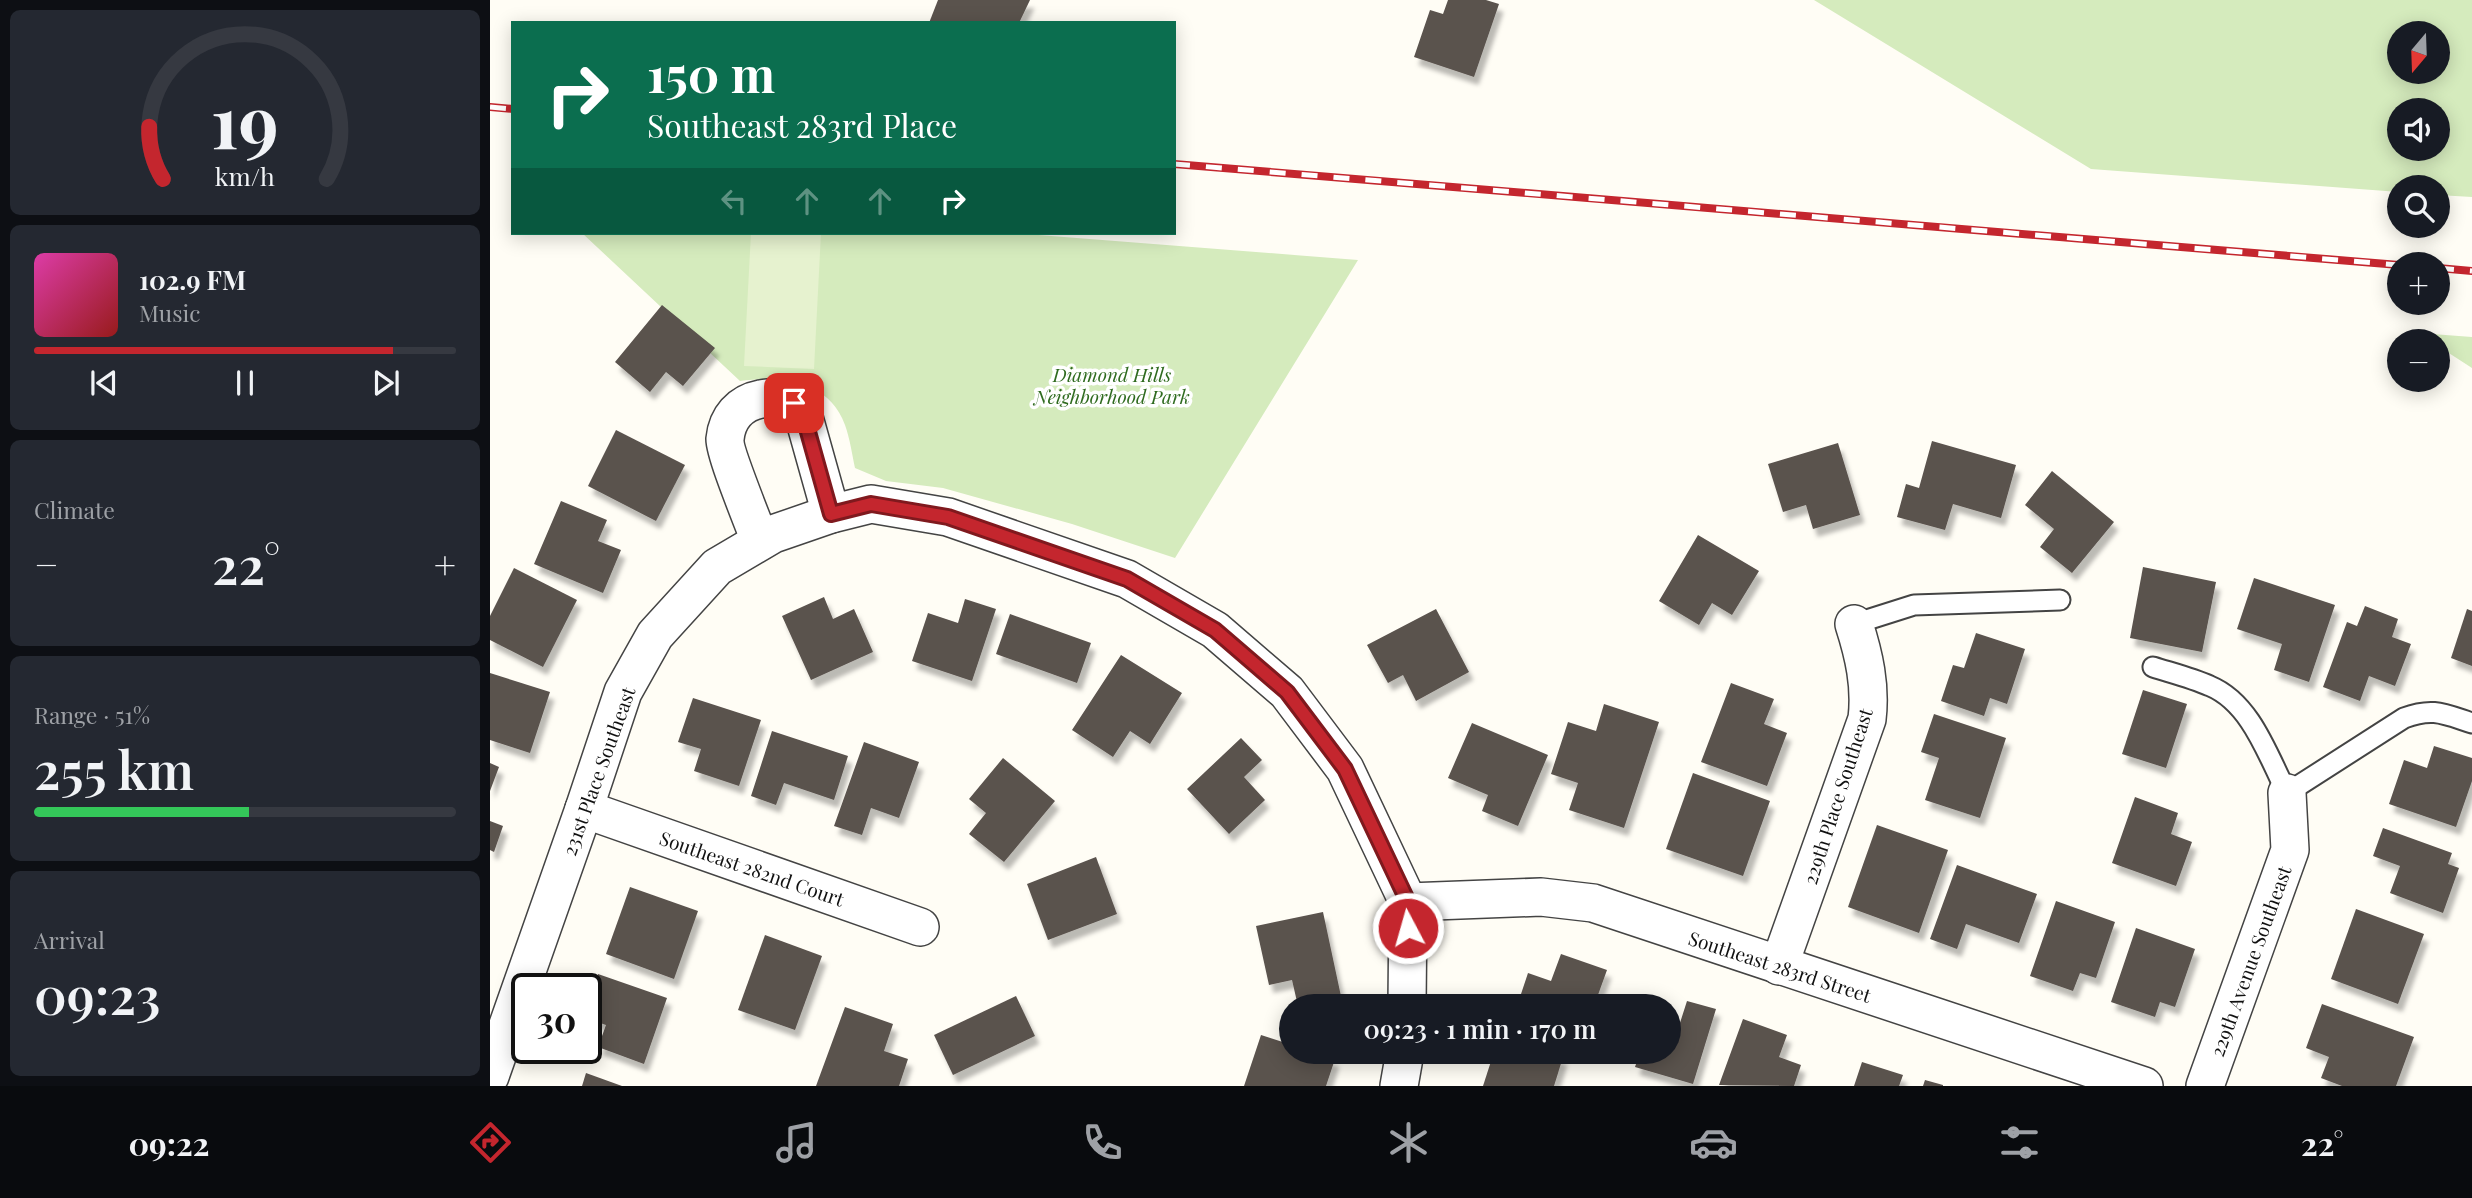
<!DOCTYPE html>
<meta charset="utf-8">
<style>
body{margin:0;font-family:"Playfair Display",serif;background:#242831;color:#f1f3f6;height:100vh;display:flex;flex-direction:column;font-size:26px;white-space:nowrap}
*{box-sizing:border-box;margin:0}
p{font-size:23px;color:#9ea1a6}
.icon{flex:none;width:38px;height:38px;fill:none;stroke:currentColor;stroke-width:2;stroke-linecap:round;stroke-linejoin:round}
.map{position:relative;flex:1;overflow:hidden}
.panel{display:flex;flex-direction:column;gap:10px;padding:10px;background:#0d0f14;width:490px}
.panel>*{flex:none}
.hud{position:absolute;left:21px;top:21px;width:665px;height:214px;border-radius:0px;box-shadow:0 4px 18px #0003;background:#0b6e4f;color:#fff;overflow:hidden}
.needle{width:46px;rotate:199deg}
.fabs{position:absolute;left:1897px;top:21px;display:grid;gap:14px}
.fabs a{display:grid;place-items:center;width:63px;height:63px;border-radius:50%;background:#171b24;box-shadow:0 4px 18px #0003;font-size:35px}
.speed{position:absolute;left:21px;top:973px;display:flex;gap:14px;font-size:35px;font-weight:700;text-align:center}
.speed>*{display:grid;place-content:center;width:91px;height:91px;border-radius:50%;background:#171b24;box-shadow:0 4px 18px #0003;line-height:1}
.speed .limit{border:4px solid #111;border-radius:10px;background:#fff;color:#111}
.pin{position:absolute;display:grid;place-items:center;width:60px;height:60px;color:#fff;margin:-30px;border-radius:14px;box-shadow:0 4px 10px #0006}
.me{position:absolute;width:77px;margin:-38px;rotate:354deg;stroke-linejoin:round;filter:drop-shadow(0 0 5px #0008)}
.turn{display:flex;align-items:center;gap:24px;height:147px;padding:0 21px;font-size:32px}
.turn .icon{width:91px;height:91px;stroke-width:2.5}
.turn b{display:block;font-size:49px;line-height:60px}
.lanes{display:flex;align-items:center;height:66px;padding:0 21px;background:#0003;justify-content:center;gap:35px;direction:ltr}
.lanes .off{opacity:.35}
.big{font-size:52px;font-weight:600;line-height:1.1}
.panel .widget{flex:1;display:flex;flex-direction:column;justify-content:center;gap:10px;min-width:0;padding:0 24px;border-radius:10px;background:#242831}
.panel .dial{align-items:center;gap:0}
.dial svg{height:182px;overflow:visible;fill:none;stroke:#363941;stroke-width:7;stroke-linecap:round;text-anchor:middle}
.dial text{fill:#f1f3f6;stroke:none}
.song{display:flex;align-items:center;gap:21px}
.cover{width:84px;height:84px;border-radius:10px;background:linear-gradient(135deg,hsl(320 70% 55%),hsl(0 70% 35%))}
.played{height:7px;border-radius:4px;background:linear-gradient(90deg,#c4262e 85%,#363941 85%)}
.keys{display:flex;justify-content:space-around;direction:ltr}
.heat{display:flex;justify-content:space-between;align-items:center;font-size:38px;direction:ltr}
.charge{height:10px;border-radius:5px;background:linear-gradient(90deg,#34c759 51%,#363941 0)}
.trip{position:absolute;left:789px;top:994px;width:402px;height:70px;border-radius:35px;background:#171b24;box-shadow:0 4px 18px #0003;font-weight:600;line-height:70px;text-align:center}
.menu{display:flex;height:112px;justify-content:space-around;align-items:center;background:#090b0e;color:#9ea1a6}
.menu .icon{width:49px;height:49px}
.menu .active{color:#c4262e}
.menu b{font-size:32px;color:#f1f3f6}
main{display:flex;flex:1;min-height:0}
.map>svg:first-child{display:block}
</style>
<main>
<section class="panel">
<div class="widget dial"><svg viewBox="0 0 100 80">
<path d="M14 69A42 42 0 1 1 86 69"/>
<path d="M14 69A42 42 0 0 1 8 46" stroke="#c4262e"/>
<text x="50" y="56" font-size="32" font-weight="700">19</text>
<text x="50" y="72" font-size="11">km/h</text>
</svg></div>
<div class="widget">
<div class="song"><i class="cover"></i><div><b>102.9 FM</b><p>Music</p></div></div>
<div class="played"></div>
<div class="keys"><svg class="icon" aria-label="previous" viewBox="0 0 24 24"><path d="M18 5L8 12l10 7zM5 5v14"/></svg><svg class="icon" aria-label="pause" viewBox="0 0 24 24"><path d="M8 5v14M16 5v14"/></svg><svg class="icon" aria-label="next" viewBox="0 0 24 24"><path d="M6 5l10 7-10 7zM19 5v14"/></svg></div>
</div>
<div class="widget"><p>Climate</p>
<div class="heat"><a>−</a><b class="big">22°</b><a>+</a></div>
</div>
<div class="widget"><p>Range · 51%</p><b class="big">255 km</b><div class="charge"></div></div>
<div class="widget"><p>Arrival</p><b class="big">09:23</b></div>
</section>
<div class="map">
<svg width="1982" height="1086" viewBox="0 0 1982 1086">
<defs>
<filter id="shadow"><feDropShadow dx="4.5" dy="8" stdDeviation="2" flood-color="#0004"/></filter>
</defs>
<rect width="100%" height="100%" fill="#fffdf5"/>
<g fill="#d5ebbd" fill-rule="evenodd">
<path d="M1324,0H1982V197L1948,195V187H1909V192L1601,169ZM1909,33H1948V72H1909ZM1909,110H1948V149H1909Z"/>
<path d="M92,233H523L868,260L685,558L582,524L453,488L396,481L365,468C362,454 360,439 355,425C339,380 291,376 250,381Z"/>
<path d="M1929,333L1982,337V368L1948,346V341H1941Z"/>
</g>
<path fill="#e6f2cf" d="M261,233H331L324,369L254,366Z"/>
<g fill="#5a524d" filter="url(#shadow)">
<path d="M448,0H540L529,23H439Z"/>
<path d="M958,0H996L1009,4L984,77L924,57L940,10L953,14Z"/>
<path d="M172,305L225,348L193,386L176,372L160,392L125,362Z"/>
<path d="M126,430L195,465L166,521L98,486Z"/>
<path d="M1442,441L1526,465L1511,518L1463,504L1455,530L1407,517L1416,484L1429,488Z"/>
<path d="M1348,443L1370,515L1323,529L1316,505L1293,512L1278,464Z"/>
<path d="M1562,471L1624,522L1582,573L1550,547L1564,529L1535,505Z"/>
<path d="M71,501L117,520L108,541L131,550L113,593L44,564Z"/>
<path d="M1208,535L1269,571L1242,615L1222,603L1209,625L1169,601Z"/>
<path d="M1653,567L1726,582L1712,652L1640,638Z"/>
<path d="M24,568L87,600L53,667L0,640V616Z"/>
<path d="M1764,578L1845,605L1819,682L1784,670L1792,644L1747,629Z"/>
<path d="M334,597L343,619L364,609L383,652L321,680L292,616Z"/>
<path d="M475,599L506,609L482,681L422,661L438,613L468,623Z"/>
<path d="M1875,606L1908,619L1902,637L1921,644L1905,686L1879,676L1870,701L1833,687L1857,622L1867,626Z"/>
<path d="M946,609L979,672L926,701L913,675L898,683L877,645Z"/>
<path d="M1977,609L1982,611V666L1961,658Z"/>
<path d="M520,614L601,643L587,683L506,654Z"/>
<path d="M1486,633L1535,649L1517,704L1500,698L1494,716L1451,701L1463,665L1474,668Z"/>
<path d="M631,655L692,693L660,744L640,731L623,757L582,730Z"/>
<path d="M0,673L60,692L40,753L0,740Z"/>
<path d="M1241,683L1284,699L1274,724L1297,733L1277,786L1211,762Z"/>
<path d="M1653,690L1697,704L1676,768L1632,754Z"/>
<path d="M203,698L271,720L249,786L204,771L211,749L188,742Z"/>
<path d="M1114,704L1169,722L1134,828L1079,810L1088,783L1061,774L1078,722L1106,731Z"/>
<path d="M1444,714L1516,738L1490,818L1435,800L1449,758L1431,752Z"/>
<path d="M982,723L1058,755L1028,826L992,811L998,795L958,778Z"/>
<path d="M282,731L358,756L344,800L294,783L286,805L261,796Z"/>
<path d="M751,738L772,760L754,777L775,800L739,834L697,789Z"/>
<path d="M374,742L429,762L409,818L381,808L372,835L344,826Z"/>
<path d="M1944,746L1982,758V781L1966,827L1899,804L1914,760L1937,768Z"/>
<path d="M513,758L565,801L514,862L479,834L496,813L479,799Z"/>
<path d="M0,763L9,767L0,791Z"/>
<path d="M1203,773L1280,801L1253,876L1176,849Z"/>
<path d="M1645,797L1688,813L1681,834L1702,842L1686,886L1622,863Z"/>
<path d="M0,821L13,826L4,852L0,850Z"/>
<path d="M1387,825L1458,850L1429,933L1358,907Z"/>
<path d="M1893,828L1962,853L1958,864L1969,868L1953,913L1900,893L1910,866L1883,856Z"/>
<path d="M606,857L627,914L558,940L537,884Z"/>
<path d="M1467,865L1547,894L1529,943L1476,924L1467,949L1440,939Z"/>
<path d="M140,887L208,911L184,979L116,954Z"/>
<path d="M1566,901L1625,922L1606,978L1590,973L1583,991L1540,976Z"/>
<path d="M1866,909L1934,934L1908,1004L1841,979Z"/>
<path d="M833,912L852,1001L827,1006H808L802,980L779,985L766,926Z"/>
<path d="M1646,928L1705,949L1685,1007L1670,1002L1665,1017L1621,1002Z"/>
<path d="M275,935L332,956L305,1030L248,1010Z"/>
<path d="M1071,954L1117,970L1104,1006H1027L1038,973L1061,981Z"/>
<path d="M108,974L177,998L154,1064L108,1047L116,1025L96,1018V1008Z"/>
<path d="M526,996L545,1036L463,1075L444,1035Z"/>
<path d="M1197,1001L1226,1009L1203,1084L1145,1067L1150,1052H1180V1023L1189,1026Z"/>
<path d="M1832,1004L1924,1037L1906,1086H1852L1831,1078L1839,1057L1816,1048Z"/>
<path d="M355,1007L403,1024L394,1051L418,1059L409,1086H326Z"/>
<path d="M1253,1019L1297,1035L1289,1057L1311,1065L1304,1086L1229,1085Z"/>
<path d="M771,1035L802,1045V1052H823L845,1059L836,1086H754Z"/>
<path d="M1004,1052H1056L1073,1057L1064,1086H993Z"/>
<path d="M1372,1062L1413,1075L1409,1086H1364Z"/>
<path d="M96,1073L132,1086H92Z"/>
<path d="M1435,1080L1453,1085V1086H1433Z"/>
</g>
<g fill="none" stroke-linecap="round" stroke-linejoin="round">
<g stroke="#444" stroke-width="23">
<g id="service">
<path d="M1364,624L1424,605L1570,600"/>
<path d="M1663,667C1682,673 1702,678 1720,686C1761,703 1778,756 1797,793L1914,718C1943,707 1954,714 1982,723"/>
</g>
</g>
<g stroke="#444" stroke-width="40">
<g id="minor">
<path d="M270,541C264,524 234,452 235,439C237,418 250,403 271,399C288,395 303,401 313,414L341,514"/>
<path d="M94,809L430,927"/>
<path d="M918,902L1051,897L1103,903L1654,1086"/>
<path d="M1289,966L1377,719C1381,686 1374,655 1364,624"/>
<path d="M0,1076L94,809L133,692L165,635L227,567L283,534L341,514L381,504L458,517L637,579L725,630L797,692L855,769L918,902L917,1006"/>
<path d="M909,1086L915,1052"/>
<path d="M1715,1086L1800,850L1797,793"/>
</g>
</g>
<use href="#service" stroke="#fff" stroke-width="19"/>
<use href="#minor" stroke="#fff" stroke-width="37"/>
<g stroke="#c4262e" stroke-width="8">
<g id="rail">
<path d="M0,107L23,109"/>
<path d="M684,164L1909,265"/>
<path d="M1948,268L1982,271"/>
</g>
</g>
<use href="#rail" stroke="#fff" stroke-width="5" stroke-dasharray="16" stroke-linecap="butt"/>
</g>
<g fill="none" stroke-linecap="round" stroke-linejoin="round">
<g stroke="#7f191e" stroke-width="18">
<path id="route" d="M304,403L313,414L341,514L381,504L458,517L611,570L637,579L725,630L797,692L855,769L918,902V928"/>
</g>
<use href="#route" stroke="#c4262e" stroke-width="12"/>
</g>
<g text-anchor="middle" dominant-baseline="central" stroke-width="7" stroke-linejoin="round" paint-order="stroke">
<g font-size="19" font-style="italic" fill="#2f6b1f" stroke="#fff">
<text x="622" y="374">Diamond Hills<tspan x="622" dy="22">Neighborhood Park</tspan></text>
</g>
<g font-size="19" fill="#111" stroke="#fff">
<text transform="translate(108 771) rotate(-70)">231st Place Southeast</text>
<text transform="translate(1347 796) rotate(-72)">229th Place Southeast</text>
<text transform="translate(262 868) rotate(19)">Southeast 282nd Court</text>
<text transform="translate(1760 961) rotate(-70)">229th Avenue Southeast</text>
<text transform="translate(1290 966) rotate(18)">Southeast 283rd Street</text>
</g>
</g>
</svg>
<div class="fabs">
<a><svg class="needle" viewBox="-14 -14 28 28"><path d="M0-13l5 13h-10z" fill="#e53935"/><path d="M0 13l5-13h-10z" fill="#9ea1a6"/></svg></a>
<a><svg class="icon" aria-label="sound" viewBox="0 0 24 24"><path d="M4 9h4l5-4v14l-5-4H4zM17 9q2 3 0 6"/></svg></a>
<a><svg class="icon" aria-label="search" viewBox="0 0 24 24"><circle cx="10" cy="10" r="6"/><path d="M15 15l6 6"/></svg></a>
<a>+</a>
<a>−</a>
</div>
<div class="speed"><div class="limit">30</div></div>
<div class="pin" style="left:304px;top:403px;background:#d93025"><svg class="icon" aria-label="arrive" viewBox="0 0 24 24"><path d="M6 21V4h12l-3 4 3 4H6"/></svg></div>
<svg class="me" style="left:918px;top:928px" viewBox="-20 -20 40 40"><circle r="17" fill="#c4262e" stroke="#fff" stroke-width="3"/><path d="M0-11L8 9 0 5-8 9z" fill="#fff"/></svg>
<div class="trip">09:23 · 1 min · 170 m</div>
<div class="hud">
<div class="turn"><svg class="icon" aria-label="right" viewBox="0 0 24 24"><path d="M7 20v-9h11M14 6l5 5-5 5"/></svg><div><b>150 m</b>Southeast 283rd Place</div></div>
<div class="lanes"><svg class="icon off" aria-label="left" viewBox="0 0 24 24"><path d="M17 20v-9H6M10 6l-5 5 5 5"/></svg><svg class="icon off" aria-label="ahead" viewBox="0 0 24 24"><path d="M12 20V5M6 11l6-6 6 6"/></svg><svg class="icon off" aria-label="ahead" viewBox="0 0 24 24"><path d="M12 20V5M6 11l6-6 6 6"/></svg><svg class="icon" aria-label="right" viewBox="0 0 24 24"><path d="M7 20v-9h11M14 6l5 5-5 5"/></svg></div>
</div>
</div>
</main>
<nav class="menu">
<b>09:22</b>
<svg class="icon active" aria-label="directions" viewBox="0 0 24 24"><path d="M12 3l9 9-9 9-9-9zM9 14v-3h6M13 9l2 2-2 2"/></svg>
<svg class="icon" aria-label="music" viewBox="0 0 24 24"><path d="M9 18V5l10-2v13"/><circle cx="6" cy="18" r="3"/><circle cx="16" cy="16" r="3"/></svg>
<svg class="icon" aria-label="phone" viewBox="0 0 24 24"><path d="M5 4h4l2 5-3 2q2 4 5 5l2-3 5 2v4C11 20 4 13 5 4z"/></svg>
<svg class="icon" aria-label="climate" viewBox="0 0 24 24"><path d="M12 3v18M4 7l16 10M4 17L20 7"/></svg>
<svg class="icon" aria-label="car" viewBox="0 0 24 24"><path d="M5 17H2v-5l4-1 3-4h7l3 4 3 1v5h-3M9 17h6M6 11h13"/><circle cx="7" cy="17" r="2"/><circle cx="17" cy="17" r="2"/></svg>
<svg class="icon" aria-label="filters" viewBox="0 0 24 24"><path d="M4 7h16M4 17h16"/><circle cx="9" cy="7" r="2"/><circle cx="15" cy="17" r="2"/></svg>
<b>22°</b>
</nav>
